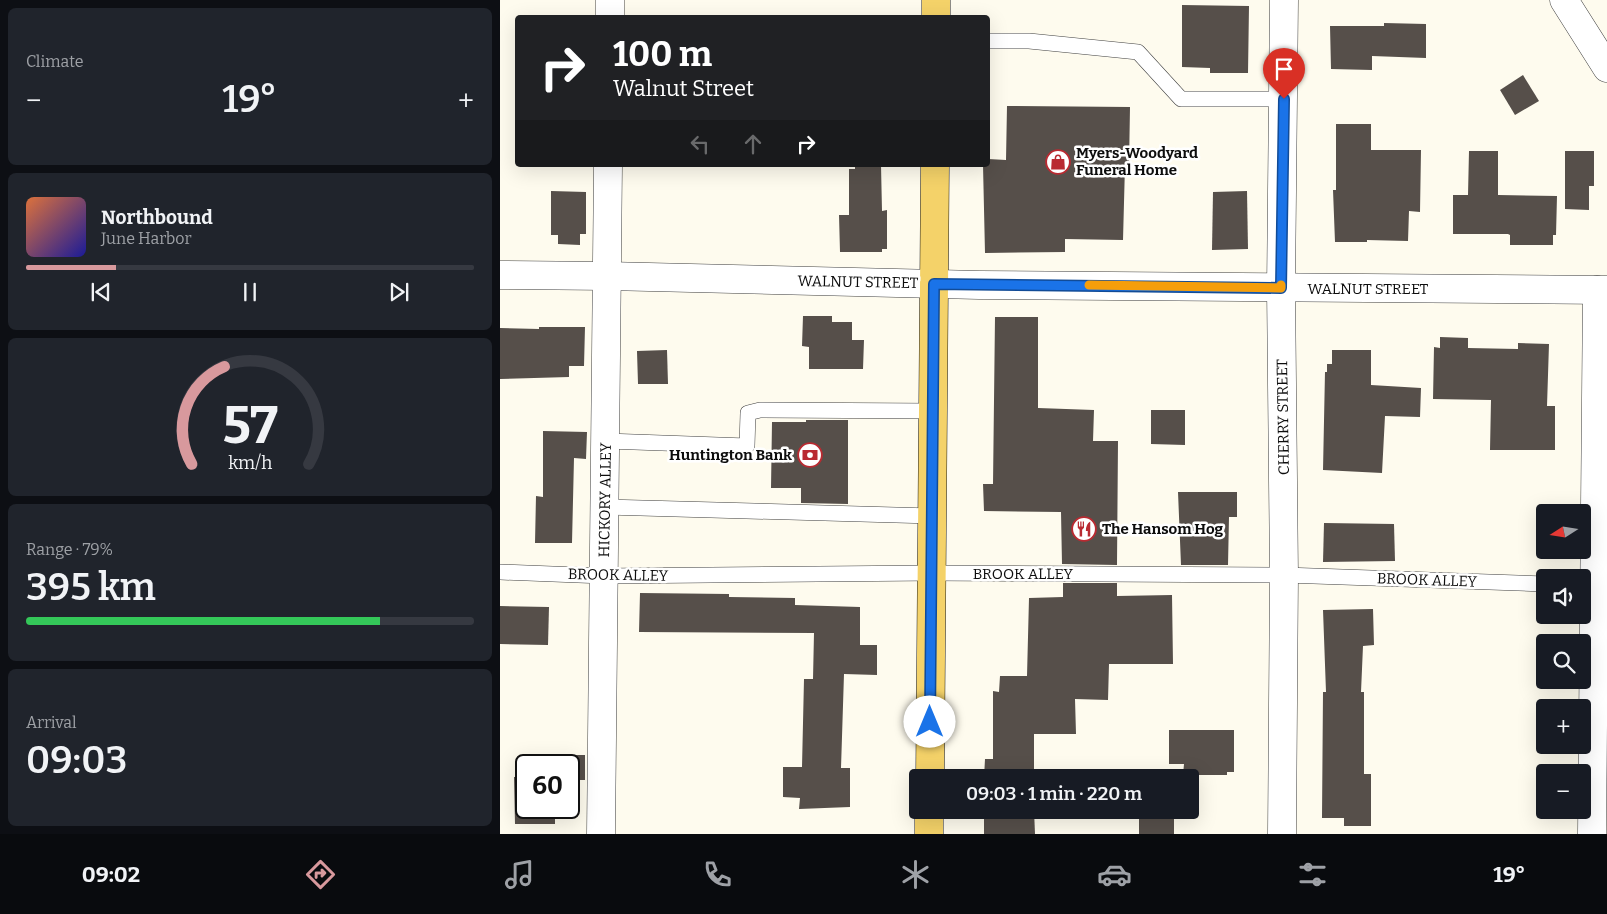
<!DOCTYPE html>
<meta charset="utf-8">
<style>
body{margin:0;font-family:Bitter,serif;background:#20242c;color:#f1f3f6;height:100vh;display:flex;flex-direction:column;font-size:19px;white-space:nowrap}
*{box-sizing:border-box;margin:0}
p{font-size:16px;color:#9ea1a6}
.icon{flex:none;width:28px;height:28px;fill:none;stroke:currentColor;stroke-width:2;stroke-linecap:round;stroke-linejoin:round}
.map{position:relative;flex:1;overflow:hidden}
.details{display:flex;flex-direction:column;gap:8px;padding:8px;background:#0d0f14;width:500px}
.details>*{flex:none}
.hud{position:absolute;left:15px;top:15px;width:475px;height:152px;border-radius:5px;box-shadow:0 5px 20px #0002;background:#202124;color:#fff;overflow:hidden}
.needle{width:32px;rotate:258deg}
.tools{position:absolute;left:1036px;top:504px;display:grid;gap:10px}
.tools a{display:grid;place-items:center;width:55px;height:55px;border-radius:5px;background:#171b24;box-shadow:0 5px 20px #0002;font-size:25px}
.speed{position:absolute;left:15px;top:754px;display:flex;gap:10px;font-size:25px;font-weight:700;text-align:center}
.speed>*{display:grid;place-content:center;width:65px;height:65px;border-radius:50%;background:#171b24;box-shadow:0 5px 20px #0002;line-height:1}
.speed .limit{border:2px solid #111;border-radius:8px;background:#fff;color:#111}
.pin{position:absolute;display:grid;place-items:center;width:42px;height:42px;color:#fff;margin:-51px -21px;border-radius:50% 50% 50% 0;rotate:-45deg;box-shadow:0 0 5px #0007}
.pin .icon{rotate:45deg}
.me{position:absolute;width:55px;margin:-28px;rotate:0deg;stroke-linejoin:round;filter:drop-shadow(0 0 4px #0008)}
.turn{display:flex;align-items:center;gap:18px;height:105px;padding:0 15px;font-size:22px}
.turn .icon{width:65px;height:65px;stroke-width:2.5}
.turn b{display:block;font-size:35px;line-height:42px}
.lanes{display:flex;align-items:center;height:48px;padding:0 15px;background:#0003;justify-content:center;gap:25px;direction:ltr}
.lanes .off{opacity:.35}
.big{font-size:38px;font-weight:600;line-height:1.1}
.details .card{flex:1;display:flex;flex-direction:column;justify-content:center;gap:8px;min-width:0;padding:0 18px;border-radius:8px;background:#20242c}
.details .dial{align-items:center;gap:0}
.dial svg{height:130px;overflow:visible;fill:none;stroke:#363941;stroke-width:7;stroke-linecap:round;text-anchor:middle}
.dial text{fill:#f1f3f6;stroke:none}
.song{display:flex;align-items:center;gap:15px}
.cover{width:60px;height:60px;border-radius:8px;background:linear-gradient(135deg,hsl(20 70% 55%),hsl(240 70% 35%))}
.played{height:5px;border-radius:2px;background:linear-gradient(90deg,#d8999d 20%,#363941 20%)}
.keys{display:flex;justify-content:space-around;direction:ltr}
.heat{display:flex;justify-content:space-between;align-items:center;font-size:28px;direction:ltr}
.charge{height:8px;border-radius:4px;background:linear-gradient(90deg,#34c759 79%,#363941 0)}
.trip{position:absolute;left:409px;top:769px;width:290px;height:50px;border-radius:5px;background:#171b24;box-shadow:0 5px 20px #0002;font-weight:600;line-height:50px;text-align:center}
.tab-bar{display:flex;height:80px;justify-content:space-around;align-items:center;background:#090b0e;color:#9ea1a6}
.tab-bar .icon{width:35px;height:35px}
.tab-bar .selected{color:#d8999d}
.tab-bar b{font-size:22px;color:#f1f3f6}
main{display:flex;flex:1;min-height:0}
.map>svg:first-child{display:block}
</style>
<main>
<section class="details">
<div class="card"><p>Climate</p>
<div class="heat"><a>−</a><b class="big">19°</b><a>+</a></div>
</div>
<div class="card">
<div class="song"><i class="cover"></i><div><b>Northbound</b><p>June Harbor</p></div></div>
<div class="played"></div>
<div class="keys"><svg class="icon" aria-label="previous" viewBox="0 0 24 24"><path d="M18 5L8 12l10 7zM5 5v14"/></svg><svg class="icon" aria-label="pause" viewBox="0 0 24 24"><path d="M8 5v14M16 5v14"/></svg><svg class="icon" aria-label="next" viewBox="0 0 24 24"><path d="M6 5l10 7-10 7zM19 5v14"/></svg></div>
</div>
<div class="card dial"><svg viewBox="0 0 100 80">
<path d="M14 69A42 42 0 1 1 86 69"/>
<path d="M14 69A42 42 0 0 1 34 9" stroke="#d8999d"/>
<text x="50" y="56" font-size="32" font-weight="700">57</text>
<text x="50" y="72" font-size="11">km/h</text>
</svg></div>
<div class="card"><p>Range · 79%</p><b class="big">395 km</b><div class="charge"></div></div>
<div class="card"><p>Arrival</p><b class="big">09:03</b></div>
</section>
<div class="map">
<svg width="1107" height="834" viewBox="0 0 1107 834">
<rect width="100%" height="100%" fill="#fefbee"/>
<g fill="#564f4a">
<path d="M682,5L749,6L748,73H710V68L682,67Z"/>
<path d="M884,23L926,24V58L872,56V70L831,69L830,26H884Z"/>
<path d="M1023,75L1039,101L1015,115L1000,90Z"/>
<path d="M507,106L630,107L629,166L625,165L623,240L565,239V252L485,253L483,165H488V159L506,160Z"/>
<path d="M836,124H871V150H921L920,212L909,211L908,241L867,240V242H835L833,190H836Z"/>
<path d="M969,151H998V195L1057,196L1056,235H1053V245H1010V235L1008,234H953V195H968Z"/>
<path d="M1065,151H1094V186H1089V210L1065,209Z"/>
<path d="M355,165H381L382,211L387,210V249H382V252H340L339,215H349V169H355Z"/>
<path d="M51,191L86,192V234H80V245L58,244V235H51Z"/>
<path d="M747,191L748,249L712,250L713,192Z"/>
<path d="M303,316H332V322H352V340H364L363,369H309V347L302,346Z"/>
<path d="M495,317H538V408L594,410L593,441H618L617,565L562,564L561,512L484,511L483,484H493Z"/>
<path d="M39,327H85L84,366H69V377L0,379V328L39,329Z"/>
<path d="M940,337L968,338V348L1018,349V343L1049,344L1047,406H1055V450H990L991,400L933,399L934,347L940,348Z"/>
<path d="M167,350L168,384H138L137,351Z"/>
<path d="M832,350H871V385L921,388L920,417L885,416L882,473L823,470L825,372H827V364H832Z"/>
<path d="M651,410H685V445L651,444Z"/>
<path d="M306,420H348V504L301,503V488H271L272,422H306Z"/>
<path d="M43,431L87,432L86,459L74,458L72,543H35L36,496L43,497Z"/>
<path d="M678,492H737V517H729L728,565H681Z"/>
<path d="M824,523L894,524L895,561L823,562Z"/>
<path d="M563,583H617V596L672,595L673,664H609L608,700L575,699L576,734H534V778H484L485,759H493V691L499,692L500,676H527L529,598L563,597Z"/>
<path d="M140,593L229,594V597L295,598V605L360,607V645H377V675L344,674L341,768H350V807L299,809L300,798L283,797V767H302L304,679H313L314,633L139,632Z"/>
<path d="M0,606L49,607L48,645L0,644Z"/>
<path d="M873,609L874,645L863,646L861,692H864V774H871V826H844V818H822L823,692H826L823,610Z"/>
<path d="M669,730H734V772H727V775H683L684,764H669Z"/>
<path d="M57,755H85V780H69V765H57Z"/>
<path d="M14,777H26V808H55V824H15Z"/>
<path d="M484,810H534L535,834H484Z"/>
<rect x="639" y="810" width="35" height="24"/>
</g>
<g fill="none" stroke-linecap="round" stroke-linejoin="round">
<g stroke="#404040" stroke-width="16">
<g id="service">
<path d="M488,41H529L638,52L681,99H784"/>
<path d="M106,441L247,446L248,413L260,410L432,411"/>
<path d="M105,507L432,516"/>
<path d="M0,572L104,576L431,573L784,575L1045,584"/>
</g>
</g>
<g stroke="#404040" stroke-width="29">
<g id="minor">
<path d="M110,18V0"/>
<path d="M0,275L107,276L479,285L1107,290"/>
<path d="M101,834L108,165"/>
<path d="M782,834L784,575L781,288L784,0"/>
<path d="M1092,834L1097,290"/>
</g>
</g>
<g stroke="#404040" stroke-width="29">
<path id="tertiary" d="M1064,0L1107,68"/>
</g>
<g stroke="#1e1e1e" stroke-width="29">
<g id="primary">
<path d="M436,18V0"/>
<path d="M430,778L435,165"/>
<path d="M429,834V810"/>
</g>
</g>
<use href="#service" stroke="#fff" stroke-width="15"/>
<use href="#minor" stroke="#fff" stroke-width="28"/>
<use href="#tertiary" stroke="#fff" stroke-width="28"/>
<use href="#primary" stroke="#f4d269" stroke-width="28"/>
</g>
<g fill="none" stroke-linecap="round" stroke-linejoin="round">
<g stroke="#114b97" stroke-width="12">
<path id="route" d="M430,722L434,284L781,288L784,99"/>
</g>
<use href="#route" stroke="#1a73e8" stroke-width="9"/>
<path stroke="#f59e0b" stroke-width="9" d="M589,285L781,288V285"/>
</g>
<defs>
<g id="shop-ring" transform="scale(1.25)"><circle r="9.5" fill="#fff" stroke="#b92a31" stroke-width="1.5"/><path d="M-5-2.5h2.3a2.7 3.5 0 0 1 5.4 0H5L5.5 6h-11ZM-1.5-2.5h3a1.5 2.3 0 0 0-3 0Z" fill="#b92a31"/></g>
<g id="bank-ring" transform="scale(1.25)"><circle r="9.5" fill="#fff" stroke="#b92a31" stroke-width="1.5"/><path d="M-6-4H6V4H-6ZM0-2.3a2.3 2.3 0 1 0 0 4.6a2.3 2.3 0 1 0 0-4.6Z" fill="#b92a31"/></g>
<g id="restaurant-ring" transform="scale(1.25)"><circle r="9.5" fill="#fff" stroke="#b92a31" stroke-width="1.5"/><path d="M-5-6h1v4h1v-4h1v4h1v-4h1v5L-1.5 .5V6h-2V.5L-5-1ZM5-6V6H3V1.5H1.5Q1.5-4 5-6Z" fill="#b92a31"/></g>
</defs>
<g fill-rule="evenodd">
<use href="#shop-ring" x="558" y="162"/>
<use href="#bank-ring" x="310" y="455"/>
<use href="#restaurant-ring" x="584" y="529"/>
</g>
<g text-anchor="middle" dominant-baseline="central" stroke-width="5" stroke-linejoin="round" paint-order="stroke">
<g font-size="15" font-weight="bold" fill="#0d0d0d" stroke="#fff" text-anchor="start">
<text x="576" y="153">Myers-Woodyard<tspan x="576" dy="17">Funeral Home</tspan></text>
<text x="292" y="455" text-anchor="end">Huntington Bank</text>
<text x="602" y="529">The Hansom Hog</text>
</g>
<g font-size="15" fill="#0d0d0d" stroke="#fff">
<text transform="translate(358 282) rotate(1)">WALNUT STREET</text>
<text x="868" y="289">WALNUT STREET</text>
<text transform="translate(783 417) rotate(-91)">CHERRY STREET</text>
<text transform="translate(105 500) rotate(-89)">HICKORY ALLEY</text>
<text x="523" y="574">BROOK ALLEY</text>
<text transform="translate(118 575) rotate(1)">BROOK ALLEY</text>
<text transform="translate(927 580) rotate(2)">BROOK ALLEY</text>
</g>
</g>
</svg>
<div class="tools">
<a><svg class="needle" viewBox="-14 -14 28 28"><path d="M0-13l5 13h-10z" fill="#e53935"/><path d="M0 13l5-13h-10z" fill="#9ea1a6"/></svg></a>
<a><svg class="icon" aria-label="sound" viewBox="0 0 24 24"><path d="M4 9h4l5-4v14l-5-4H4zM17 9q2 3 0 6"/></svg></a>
<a><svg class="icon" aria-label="search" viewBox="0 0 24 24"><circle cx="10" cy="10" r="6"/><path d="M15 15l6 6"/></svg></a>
<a>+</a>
<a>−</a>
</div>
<div class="speed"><div class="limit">60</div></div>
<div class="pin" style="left:784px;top:99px;background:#d93025"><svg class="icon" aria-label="arrive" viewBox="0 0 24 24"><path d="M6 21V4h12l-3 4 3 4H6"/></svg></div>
<svg class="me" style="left:430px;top:722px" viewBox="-20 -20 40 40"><circle r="19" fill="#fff"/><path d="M0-13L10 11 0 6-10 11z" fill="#1a73e8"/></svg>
<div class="trip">09:03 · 1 min · 220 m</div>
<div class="hud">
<div class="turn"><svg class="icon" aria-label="right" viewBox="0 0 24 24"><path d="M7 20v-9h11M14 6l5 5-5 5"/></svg><div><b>100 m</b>Walnut Street</div></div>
<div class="lanes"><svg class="icon off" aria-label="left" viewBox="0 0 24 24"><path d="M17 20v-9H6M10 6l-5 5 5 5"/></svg><svg class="icon off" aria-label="ahead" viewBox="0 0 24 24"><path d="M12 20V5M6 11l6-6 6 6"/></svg><svg class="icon" aria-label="right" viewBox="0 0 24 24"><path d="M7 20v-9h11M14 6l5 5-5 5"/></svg></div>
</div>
</div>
</main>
<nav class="tab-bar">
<b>09:02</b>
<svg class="icon selected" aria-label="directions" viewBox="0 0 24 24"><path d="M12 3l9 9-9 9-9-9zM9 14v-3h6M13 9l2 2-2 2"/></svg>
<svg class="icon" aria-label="music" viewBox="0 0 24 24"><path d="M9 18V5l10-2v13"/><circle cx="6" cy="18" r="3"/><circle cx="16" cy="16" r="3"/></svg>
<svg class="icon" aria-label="phone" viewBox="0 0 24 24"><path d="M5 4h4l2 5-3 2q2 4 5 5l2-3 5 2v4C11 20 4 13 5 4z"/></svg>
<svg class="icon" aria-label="climate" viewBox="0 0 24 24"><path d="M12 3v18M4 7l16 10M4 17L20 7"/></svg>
<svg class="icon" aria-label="car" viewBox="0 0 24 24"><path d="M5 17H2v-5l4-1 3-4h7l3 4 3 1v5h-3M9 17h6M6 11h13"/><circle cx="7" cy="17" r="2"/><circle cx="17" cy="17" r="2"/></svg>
<svg class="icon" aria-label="filters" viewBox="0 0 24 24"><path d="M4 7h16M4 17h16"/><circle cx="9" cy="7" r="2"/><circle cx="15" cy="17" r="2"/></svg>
<b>19°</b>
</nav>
